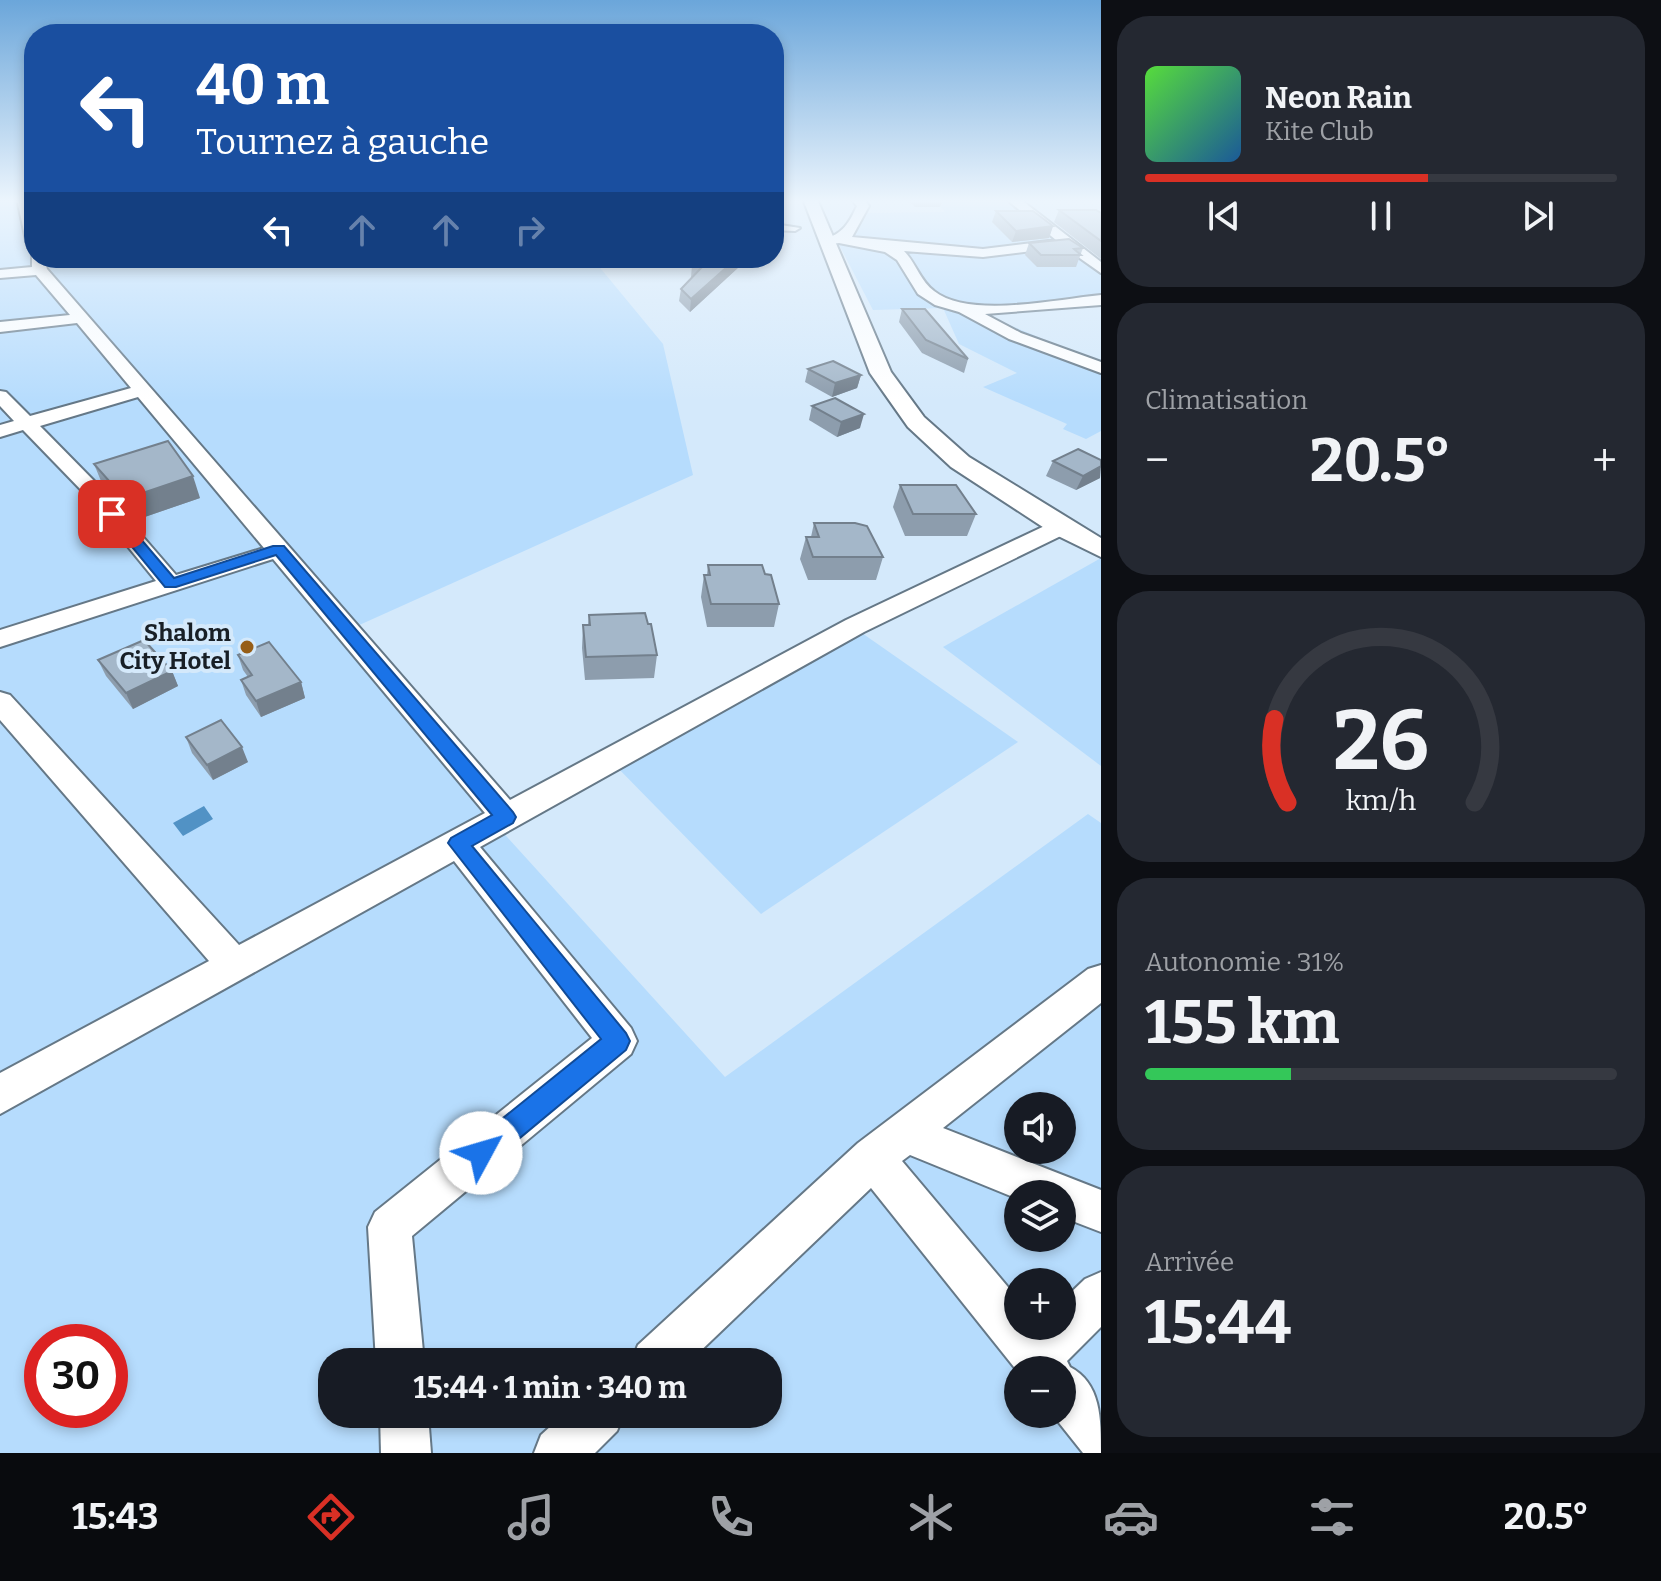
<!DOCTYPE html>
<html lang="fr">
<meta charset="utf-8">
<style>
body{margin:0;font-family:Bitter,serif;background:#242831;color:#f1f3f6;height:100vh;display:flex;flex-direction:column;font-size:30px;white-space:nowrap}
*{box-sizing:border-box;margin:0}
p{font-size:26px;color:#9ea1a6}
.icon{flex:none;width:44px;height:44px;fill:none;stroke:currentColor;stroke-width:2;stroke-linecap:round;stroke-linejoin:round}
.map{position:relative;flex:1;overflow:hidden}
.panel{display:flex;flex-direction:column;gap:16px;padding:16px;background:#0d0f14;width:560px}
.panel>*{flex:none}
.hud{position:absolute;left:24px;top:24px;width:760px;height:244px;border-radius:32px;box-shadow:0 4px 12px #0003;background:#1a4fa0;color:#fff;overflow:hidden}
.buttons{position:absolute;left:1004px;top:1092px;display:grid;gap:16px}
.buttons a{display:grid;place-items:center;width:72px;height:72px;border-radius:50%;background:#171b24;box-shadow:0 4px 12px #0003;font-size:40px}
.speed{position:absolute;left:24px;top:1324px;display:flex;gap:16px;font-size:40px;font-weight:700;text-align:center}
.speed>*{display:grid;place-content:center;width:104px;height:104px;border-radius:50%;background:#171b24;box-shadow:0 4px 12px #0003;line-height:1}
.speed .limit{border:12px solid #d22;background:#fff;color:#111}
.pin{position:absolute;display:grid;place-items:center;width:68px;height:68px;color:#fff;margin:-34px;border-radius:16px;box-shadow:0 4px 12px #0006}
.me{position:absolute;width:88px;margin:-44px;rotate:51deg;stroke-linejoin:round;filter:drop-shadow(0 0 6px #0008)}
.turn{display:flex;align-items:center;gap:28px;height:168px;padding:0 40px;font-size:36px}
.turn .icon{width:104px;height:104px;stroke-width:2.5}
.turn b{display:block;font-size:56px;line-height:68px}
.lanes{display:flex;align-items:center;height:76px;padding:0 40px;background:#0003;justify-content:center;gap:40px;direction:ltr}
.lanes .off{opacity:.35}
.big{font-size:60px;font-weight:700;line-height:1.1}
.panel .tile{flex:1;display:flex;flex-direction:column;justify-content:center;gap:12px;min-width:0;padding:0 28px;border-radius:32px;background:#242831}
.panel .dial{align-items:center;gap:0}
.dial svg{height:208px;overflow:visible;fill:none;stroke:#363941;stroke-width:7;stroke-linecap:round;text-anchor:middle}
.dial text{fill:#f1f3f6;stroke:none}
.song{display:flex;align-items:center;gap:24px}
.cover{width:96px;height:96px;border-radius:12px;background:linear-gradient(135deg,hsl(110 70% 55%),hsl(210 70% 35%))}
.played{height:8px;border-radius:4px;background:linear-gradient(90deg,#d93025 60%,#363941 60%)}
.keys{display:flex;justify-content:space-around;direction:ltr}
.heat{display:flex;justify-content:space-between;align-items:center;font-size:44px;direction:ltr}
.charge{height:12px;border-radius:6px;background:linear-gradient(90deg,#34c759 31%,#363941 0)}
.trip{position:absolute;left:318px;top:1348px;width:464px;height:80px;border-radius:32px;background:#171b24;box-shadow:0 4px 12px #0003;font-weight:700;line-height:80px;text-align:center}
.dock{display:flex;height:128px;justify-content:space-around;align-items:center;background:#090b0e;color:#9ea1a6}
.dock .icon{width:56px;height:56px}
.dock .current{color:#d93025}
.dock b{font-size:36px;color:#f1f3f6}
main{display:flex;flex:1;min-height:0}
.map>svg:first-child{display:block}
</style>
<main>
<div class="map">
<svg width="1101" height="1453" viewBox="0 0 1101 1453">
<rect width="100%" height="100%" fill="#d4e9fb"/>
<g fill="#b6dcfd" fill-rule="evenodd">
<path d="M0,199H34V258H592L663,344L693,475L346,631L489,817L725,1077L1088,814L1101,823V1453H0ZM1018,1106H1062V1150H1018ZM1018,1194H1062V1238H1018ZM1018,1282H1062V1326H1018ZM42,1342H110V1410H42ZM332,1362H768V1414H332ZM1018,1370H1062V1414H1018Z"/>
<path d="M934,199H1018L1101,269V296L1028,304L961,305L1101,363V431L1086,439L1063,429L1067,424L983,387L1017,373L959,344L943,308L873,310L835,237L862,213L945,212Z"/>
<path d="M1101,558V766L943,647Z"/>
<path d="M859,631L1018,742L761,914L612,762Z"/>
</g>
<path fill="#5192c5" d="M204,806L213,819L183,836L173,823Z"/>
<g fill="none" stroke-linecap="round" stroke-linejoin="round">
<g stroke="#657887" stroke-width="4">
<path id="pedestrian" d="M774,224L800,228L795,231L774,230Z"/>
</g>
<g stroke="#657887" stroke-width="4">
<g id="minor">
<path d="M17,199H29L34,219V249L27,245Z"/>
<path d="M851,199H864L869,206L852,237L983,249L1056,240L1006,199H1020L1101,262V273L1064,247L983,257L904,251C916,263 920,281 934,291C969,319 1058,299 1101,295V305L985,314L1021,333L1101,362V373L1009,339L959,312L935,305L918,294L897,260L885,252L839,243L824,245V239C843,234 849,223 857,206Z"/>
<path d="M32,255L44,258L47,269L510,800L846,620L1053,522H1069L1072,527L1069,532L864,632L480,847L631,1028L637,1041L631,1054L412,1236L424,1362H376L368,1227L375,1212L592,1038L454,861L0,1114V1073L209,961L0,720V692L10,695L239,945L485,813L273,559L0,647V630L156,581L85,494L23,430L0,437V425L14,421L0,406V391L6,392L30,416L131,388L77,323L0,332V322L70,315L36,275L0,278V270L32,267ZM138,397L264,548L176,575L99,486L40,426Z"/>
<path d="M1101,965V1003L943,1128L1101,1190V1232L1062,1217V1194H1018V1199L910,1155L902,1161L1018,1299V1326H1062V1301L1085,1279L1101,1272V1327L1067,1361L1070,1367C1101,1383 1101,1419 1101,1453H1083L1052,1414H1062V1370L1018,1372L871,1188L689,1362H631L638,1345L858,1143L1088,969Z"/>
<path d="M380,1414H428L431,1453H381Z"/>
<path d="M564,1414H624L617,1431L595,1453H534L541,1435Z"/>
</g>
</g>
<g stroke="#657887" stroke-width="4">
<path id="tertiary" d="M803,199H817L891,372L924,417L969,457L1101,538V557L1052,533L951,467L908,427L870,373Z"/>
</g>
<use href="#pedestrian" fill="#fff" fill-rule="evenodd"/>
<use href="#minor" fill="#fff" fill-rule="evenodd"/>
<use href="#tertiary" fill="#fff" fill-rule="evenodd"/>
</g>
<g fill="#8d9dad">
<path d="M893,199H943L940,207H915L909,201H895Z"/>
<path d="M1059,210L1101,213V259L1054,222Z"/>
<path d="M996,211L1053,226L1049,238L1012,242L992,222Z"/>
<path d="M1029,243L1083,248L1076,267H1037L1025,255Z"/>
<path d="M692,265L740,266L690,312L679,301L681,289L692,277H691Z"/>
<path d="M902,309L968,359L964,373L922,353L899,322Z"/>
<path d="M808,369L861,375L857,388L832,397L805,382Z"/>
<path d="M812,406L860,428L837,437L809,420Z"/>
<path d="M1053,461L1100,478L1076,490L1046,476Z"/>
<path d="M94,464L200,498L133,521L103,486Z"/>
<path d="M900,485L976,514L967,536H905L893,507Z"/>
<path d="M814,523L883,557L876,580H808L800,559L806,537H811Z"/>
<path d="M708,565L765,574L779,604L774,627H707L701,597L704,575H707Z"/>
<path d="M589,615L648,624L657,655L654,678L585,680L582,648L583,625H588Z"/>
<path d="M238,655L301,682L305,698L261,717L246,695L241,680L248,677L243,670Z"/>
<path d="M98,660L172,671L178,686L133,709L106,676Z"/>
<path d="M186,737L248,762L213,780L192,753Z"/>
</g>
<g fill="#73808d">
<path d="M1053,226L1049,238L1012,242L1016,231Z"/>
<path d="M737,258H741L740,266L690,312L691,299Z"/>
<path d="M861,375L857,388L832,397L835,383Z"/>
<path d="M864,414L860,428L837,437L841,422Z"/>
<path d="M1101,466L1100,478L1076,490L1083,476Z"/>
<path d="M193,476L200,498L133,521L125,499Z"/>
<path d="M172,671L178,686L133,709L126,693Z"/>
<path d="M301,682L305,698L261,717L256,701Z"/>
<path d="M242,747L248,762L213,780L207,765Z"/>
</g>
<g fill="#a4b7c9" stroke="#73808d" stroke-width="2">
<path d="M1059,210H1096L1101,213V241Z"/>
<path d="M996,211H1033L1053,226L1016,231Z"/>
<path d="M1069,239L1083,248L1074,249L1081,255H1041L1029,243Z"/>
<path d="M700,258H737L691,299L681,289L702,267L692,265Z"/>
<path d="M902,309H925L968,359L926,340Z"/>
<path d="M833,361L861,375L835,383L808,369Z"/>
<path d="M835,398L864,414L841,422L812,406Z"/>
<path d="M168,441L193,476L125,499L94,464Z"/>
<path d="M1078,449L1101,460V466L1083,476L1053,461Z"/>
<path d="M900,485H956L976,514H913Z"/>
<path d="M814,523H855L867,526L883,557H813L806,537H819Z"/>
<path d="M708,565H762L765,574L771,575L779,604H711L704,575H710Z"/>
<path d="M645,613L648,624H651L657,655L586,657L583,625H590L589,615Z"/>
<path d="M144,640L172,671L126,693L98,660Z"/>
<path d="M269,642L301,682L256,701L241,680L252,675L238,655Z"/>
<path d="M221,720L242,747L207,765L186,737Z"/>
</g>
<linearGradient id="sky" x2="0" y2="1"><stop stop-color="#6ba6da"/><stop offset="0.5" stop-color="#ecf5fd"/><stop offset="1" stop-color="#ecf5fd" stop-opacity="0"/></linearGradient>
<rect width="1101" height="402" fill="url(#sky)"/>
<path fill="#1a73e8" stroke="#114b97" stroke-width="2" d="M112,509L117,511L174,578L273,546H284L513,812L516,817L513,823L472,846L626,1033L630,1041L626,1050L491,1162L481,1166L472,1162L468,1153L472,1143L601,1039L448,843L451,838L492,815L276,555L176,587H165L105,514Z"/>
<circle fill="#965e18" stroke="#d4e9fb" stroke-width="3" cx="247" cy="647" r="8"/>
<g text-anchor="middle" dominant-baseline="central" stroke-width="8" stroke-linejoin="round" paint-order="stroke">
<g font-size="24" font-weight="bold" fill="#181f26" stroke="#d4e9fb" text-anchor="end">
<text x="231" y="633">Shalom<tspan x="231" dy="28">City Hotel</tspan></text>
</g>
</g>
</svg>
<div class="buttons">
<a><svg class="icon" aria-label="sound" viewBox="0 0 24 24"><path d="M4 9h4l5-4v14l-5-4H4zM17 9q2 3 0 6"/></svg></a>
<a><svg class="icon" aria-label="layers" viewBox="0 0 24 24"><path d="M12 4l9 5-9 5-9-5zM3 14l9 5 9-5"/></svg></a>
<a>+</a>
<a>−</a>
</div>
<div class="speed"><div class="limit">30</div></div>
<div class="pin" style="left:112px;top:514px;background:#d93025"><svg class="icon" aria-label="arrive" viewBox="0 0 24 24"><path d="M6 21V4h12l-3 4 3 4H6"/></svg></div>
<svg class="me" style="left:481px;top:1153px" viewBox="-20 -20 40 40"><circle r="19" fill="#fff"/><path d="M0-13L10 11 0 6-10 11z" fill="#1a73e8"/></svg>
<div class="trip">15:44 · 1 min · 340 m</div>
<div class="hud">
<div class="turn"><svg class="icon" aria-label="left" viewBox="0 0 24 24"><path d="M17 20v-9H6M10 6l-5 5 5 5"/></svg><div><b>40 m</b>Tournez à gauche</div></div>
<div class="lanes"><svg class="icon" aria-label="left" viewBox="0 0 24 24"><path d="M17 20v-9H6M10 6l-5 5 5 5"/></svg><svg class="icon off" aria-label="ahead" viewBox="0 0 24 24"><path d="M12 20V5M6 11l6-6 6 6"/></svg><svg class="icon off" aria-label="ahead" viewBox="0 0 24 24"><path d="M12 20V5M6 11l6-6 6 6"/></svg><svg class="icon off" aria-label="right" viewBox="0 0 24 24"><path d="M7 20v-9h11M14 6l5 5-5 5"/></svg></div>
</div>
</div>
<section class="panel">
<div class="tile">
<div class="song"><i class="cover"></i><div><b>Neon Rain</b><p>Kite Club</p></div></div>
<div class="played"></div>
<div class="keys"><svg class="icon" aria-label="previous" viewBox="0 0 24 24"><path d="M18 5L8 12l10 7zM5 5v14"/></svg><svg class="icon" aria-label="pause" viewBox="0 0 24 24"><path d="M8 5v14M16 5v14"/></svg><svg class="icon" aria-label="next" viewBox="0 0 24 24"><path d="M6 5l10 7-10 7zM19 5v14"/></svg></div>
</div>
<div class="tile"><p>Climatisation</p>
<div class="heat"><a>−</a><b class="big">20.5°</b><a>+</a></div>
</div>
<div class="tile dial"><svg viewBox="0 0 100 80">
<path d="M14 69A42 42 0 1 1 86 69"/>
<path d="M14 69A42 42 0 0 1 9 37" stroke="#d93025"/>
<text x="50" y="56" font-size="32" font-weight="700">26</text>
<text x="50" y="72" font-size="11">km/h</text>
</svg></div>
<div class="tile"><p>Autonomie · 31%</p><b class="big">155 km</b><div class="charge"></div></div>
<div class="tile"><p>Arrivée</p><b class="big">15:44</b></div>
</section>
</main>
<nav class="dock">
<b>15:43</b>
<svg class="icon current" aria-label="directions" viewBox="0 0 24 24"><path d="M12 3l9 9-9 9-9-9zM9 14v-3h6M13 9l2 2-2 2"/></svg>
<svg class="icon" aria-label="music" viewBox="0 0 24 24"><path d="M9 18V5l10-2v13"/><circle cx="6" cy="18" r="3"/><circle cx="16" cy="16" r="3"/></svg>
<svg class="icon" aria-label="phone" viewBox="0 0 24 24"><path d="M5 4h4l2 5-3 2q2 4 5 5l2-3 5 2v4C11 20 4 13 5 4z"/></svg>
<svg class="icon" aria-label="climate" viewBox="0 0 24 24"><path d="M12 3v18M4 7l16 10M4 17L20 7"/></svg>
<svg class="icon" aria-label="car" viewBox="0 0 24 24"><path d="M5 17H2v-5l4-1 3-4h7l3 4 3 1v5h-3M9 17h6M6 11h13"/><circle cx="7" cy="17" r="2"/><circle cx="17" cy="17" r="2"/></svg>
<svg class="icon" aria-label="filters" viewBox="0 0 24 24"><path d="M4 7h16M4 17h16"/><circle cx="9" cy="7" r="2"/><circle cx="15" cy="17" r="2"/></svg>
<b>20.5°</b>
</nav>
